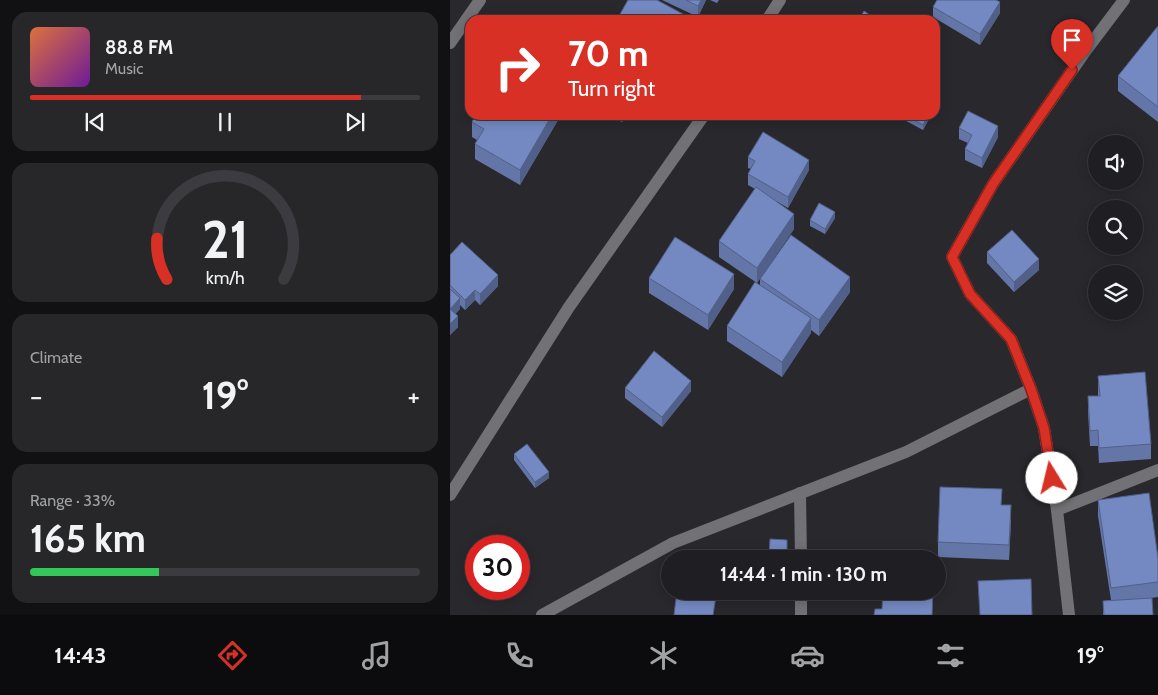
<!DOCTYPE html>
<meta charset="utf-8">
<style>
body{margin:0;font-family:Cabin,sans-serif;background:#27272a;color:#f1f3f6;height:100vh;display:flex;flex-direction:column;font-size:19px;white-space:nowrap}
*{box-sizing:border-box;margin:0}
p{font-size:16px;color:#a1a2a5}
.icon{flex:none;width:28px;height:28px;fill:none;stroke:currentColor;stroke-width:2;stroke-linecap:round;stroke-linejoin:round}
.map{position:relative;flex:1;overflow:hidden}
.side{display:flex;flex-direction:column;gap:12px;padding:12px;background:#111013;width:450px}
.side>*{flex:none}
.banner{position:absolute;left:15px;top:15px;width:475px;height:105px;border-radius:15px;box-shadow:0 2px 12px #0003,0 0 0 1px #3c3c40;background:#d93025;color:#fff;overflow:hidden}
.fabs{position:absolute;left:638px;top:135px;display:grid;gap:10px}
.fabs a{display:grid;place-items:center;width:55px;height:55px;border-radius:50%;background:#1f1e22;box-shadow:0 2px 12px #0003,0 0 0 1px #3c3c40;font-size:25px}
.speed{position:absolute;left:15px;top:535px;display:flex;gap:10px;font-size:25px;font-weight:700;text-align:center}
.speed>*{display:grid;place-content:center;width:65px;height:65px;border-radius:50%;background:#1f1e22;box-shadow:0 2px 12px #0003,0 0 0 1px #3c3c40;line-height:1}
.speed .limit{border:8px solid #d22;background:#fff;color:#111}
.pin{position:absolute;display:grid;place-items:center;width:42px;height:42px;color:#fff;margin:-51px -21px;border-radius:50% 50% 50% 0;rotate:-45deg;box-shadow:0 0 5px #0007}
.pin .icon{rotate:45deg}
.me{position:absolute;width:55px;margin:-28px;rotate:351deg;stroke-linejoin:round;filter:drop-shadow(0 0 4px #0008)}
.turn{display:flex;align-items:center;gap:18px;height:105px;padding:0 20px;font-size:22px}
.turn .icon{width:65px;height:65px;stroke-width:2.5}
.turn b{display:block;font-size:35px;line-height:42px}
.big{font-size:38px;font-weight:800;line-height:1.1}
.side .tile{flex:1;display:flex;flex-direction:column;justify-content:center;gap:8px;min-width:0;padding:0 18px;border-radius:15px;background:#27272a}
.side .dial{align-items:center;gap:0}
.dial svg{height:130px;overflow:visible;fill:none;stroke:#3c3c40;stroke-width:7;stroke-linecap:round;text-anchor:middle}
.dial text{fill:#f1f3f6;stroke:none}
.song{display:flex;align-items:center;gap:15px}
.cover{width:60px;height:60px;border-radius:8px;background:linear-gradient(135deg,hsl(20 70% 55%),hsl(280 70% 35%))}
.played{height:5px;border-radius:2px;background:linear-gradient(90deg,#d93025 85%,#3c3c40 85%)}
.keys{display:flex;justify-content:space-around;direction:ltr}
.heat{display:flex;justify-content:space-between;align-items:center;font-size:28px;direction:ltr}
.charge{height:8px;border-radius:4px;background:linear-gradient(90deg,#34c759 33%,#3c3c40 0)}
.trip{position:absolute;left:211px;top:550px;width:285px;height:50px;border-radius:25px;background:#1f1e22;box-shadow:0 2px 12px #0003,0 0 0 1px #3c3c40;font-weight:800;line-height:50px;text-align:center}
.menu{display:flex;height:80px;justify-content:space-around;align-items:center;background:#0c0c0e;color:#a1a2a5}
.menu .icon{width:35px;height:35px}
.menu .current{color:#d93025}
.menu b{font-size:22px;color:#f1f3f6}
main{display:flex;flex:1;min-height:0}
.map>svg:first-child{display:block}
</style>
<main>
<section class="side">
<div class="tile">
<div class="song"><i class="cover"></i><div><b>88.8 FM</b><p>Music</p></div></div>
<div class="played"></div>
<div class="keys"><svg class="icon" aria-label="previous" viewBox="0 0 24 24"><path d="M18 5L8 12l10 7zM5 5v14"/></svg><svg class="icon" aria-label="pause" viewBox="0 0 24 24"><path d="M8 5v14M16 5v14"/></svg><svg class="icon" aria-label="next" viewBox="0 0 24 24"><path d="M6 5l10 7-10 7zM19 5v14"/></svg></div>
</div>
<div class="tile dial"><svg viewBox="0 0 100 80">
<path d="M14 69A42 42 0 1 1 86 69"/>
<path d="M14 69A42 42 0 0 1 8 44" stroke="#d93025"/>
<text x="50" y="56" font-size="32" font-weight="700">21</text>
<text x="50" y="72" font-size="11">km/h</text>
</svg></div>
<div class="tile"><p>Climate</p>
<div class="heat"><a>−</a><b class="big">19°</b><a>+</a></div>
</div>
<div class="tile"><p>Range · 33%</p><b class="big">165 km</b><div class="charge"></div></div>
</section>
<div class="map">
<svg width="708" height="615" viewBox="0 0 708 615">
<rect width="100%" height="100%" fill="#29282d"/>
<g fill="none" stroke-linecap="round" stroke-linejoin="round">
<g stroke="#717176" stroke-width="12">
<path d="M317,20L330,0"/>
<path d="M0,43L30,0"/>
<path d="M350,493L351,559"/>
<path d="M0,495L119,307L254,115"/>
<path d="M607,510L708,470"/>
<path d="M351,591V615"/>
<path d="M92,615L223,543L456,452L581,389"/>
<path d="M619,615L607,510L594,428L581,389L561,339L520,294L502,257L543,184L634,53L674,0"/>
</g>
</g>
<g fill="#6476a7">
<path d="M212,0H256L248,17Z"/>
<path d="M260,0H269L267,3Z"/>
<path d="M483,7L550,13L530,45L483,17Z"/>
<path d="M169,16L244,20H169Z"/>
<path d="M708,26V122L668,91V76Z"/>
<path d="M26,115H111L70,185L25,159V144L27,140L22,137V122Z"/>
<path d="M161,115H177L172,122Z"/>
<path d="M445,115H481L473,130Z"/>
<path d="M509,128L548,137L532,168L515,160V149L518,143L509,139Z"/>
<path d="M298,157L359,170L338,208L326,201L344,229L307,283L269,257V241L305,189L298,185V174L301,169L298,168Z"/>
<path d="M385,218L375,234L360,226V220Z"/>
<path d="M537,252L589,270L564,292L537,263Z"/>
<path d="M0,255L48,286L30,305L25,300L15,310L10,305V309L5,314L8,327L0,335Z"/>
<path d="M199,278L284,289L258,330L199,293Z"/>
<path d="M310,279L400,292L369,336L361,330V333L332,377L277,341V326L310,286Z"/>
<path d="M648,376L701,444V459L649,463L648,446H640L638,412V396H648Z"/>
<path d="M175,388L241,391L212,427L175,398Z"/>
<path d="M64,454L99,478L85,488L64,460Z"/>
<path d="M648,500L708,558V597L701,598L703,615H653V601L661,600L648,516Z"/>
<path d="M552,505L561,520L559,560L488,557V542Z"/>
<path d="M337,540V559H319V556Z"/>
</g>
<g fill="#516088">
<path d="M251,0H256L248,17V6Z"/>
<path d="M550,2V13L530,45V34Z"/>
<path d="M102,115H111L70,185V170Z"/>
<path d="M172,115H177L172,122Z"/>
<path d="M478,115H481L473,130V125Z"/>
<path d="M548,126V137L532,168V158Z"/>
<path d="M359,160V170L338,208V197Z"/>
<path d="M385,212V218L375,234V229Z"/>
<path d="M344,214V229L307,283V268Z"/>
<path d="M589,259V270L564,292V282Z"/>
<path d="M284,274V289L258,330V315Z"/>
<path d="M48,275V286L30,305V294Z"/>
<path d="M400,277V292L369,336V320Z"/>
<path d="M25,290V300L15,310V300Z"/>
<path d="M10,298V309L0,319V309Z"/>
<path d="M8,316V327L0,335V324Z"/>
<path d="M361,318V333L332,377V362Z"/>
<path d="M241,381V391L212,427V417Z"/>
<path d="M99,472V478L85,488V482Z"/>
<path d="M561,505V520L559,560V545Z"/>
</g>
<g fill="#7489c2" stroke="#516088">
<path d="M178,0H207L244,20H176L169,16Z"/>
<path d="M236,0H251L248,6Z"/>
<path d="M487,0H546L550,2L530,34L483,7Z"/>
<path d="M414,11L427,20H409Z"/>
<path d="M708,26V107L668,76Z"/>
<path d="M518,111L548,126L532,158L515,149L522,135L509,128Z"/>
<path d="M26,115H102L70,170L25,144L34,129L22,122Z"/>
<path d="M454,115H478L473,125Z"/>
<path d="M313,132L359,160L338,197L298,174L305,161L298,157Z"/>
<path d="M306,187L344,214L307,268L269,241Z"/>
<path d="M369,203L385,212L375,229L360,220Z"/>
<path d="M562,230L589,259L564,282L537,252Z"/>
<path d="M341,235L400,277L369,320L310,279Z"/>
<path d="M225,237L284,274L258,315L199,278Z"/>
<path d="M12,242L48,275L30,294L25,290L15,300L0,285V255Z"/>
<path d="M305,282L361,318L332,362L277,326Z"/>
<path d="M0,289L10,298L0,309Z"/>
<path d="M0,309L8,316L0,324Z"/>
<path d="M204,351L241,381L212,417L175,388Z"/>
<path d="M695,372L701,444L649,448L648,430L640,431L638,396H650L648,376Z"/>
<path d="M77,444L99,472L85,482L64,454Z"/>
<path d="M490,487L552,489L551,505H561L559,545L488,542Z"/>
<path d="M699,493L708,558V582L661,588L648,500Z"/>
<path d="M320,539L337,540V557L319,556Z"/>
<path d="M581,579L582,615H530L528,581Z"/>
<path d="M227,591H257L256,595L266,596L263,615H224Z"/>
<path d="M433,591H483L482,615H424L425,609H432Z"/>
<path d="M702,598L703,615H654L653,601Z"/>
</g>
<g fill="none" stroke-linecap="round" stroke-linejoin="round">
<g stroke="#8d1f18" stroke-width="12">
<path id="route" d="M602,478L594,428L581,389L561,339L520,294L502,257L543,184L622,70"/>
</g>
<use href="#route" stroke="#d93025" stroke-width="9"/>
</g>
</svg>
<div class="fabs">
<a><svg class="icon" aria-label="sound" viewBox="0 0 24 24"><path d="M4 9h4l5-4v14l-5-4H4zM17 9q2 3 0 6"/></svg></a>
<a><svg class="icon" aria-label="search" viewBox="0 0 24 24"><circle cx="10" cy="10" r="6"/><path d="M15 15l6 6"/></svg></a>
<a><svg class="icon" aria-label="layers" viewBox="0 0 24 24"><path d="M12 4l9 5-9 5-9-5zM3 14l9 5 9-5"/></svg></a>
</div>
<div class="speed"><div class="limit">30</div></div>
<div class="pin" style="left:622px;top:70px;background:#d93025"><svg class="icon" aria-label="arrive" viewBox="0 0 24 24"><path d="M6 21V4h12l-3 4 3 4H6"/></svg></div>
<svg class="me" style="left:602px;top:478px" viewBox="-20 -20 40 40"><circle r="19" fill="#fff"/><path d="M0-13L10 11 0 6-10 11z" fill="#d93025"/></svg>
<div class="trip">14:44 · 1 min · 130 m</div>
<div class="banner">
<div class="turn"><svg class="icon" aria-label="right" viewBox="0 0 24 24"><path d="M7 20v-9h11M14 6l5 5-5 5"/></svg><div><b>70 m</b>Turn right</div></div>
</div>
</div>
</main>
<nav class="menu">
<b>14:43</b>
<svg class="icon current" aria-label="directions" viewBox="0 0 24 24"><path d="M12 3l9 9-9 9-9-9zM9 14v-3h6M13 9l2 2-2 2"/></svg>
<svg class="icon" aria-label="music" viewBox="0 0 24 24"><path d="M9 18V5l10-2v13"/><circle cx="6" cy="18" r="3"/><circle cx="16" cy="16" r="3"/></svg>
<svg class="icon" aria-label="phone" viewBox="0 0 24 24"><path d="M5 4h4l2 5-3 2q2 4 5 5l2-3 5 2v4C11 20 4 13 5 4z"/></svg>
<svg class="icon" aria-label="climate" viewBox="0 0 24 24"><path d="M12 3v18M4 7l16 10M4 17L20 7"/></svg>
<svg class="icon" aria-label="car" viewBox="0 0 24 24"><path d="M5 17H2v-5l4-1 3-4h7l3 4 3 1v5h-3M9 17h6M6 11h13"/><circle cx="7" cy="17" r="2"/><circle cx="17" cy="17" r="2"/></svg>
<svg class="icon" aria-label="filters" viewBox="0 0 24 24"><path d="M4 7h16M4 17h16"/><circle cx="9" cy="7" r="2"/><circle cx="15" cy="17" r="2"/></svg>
<b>19°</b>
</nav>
